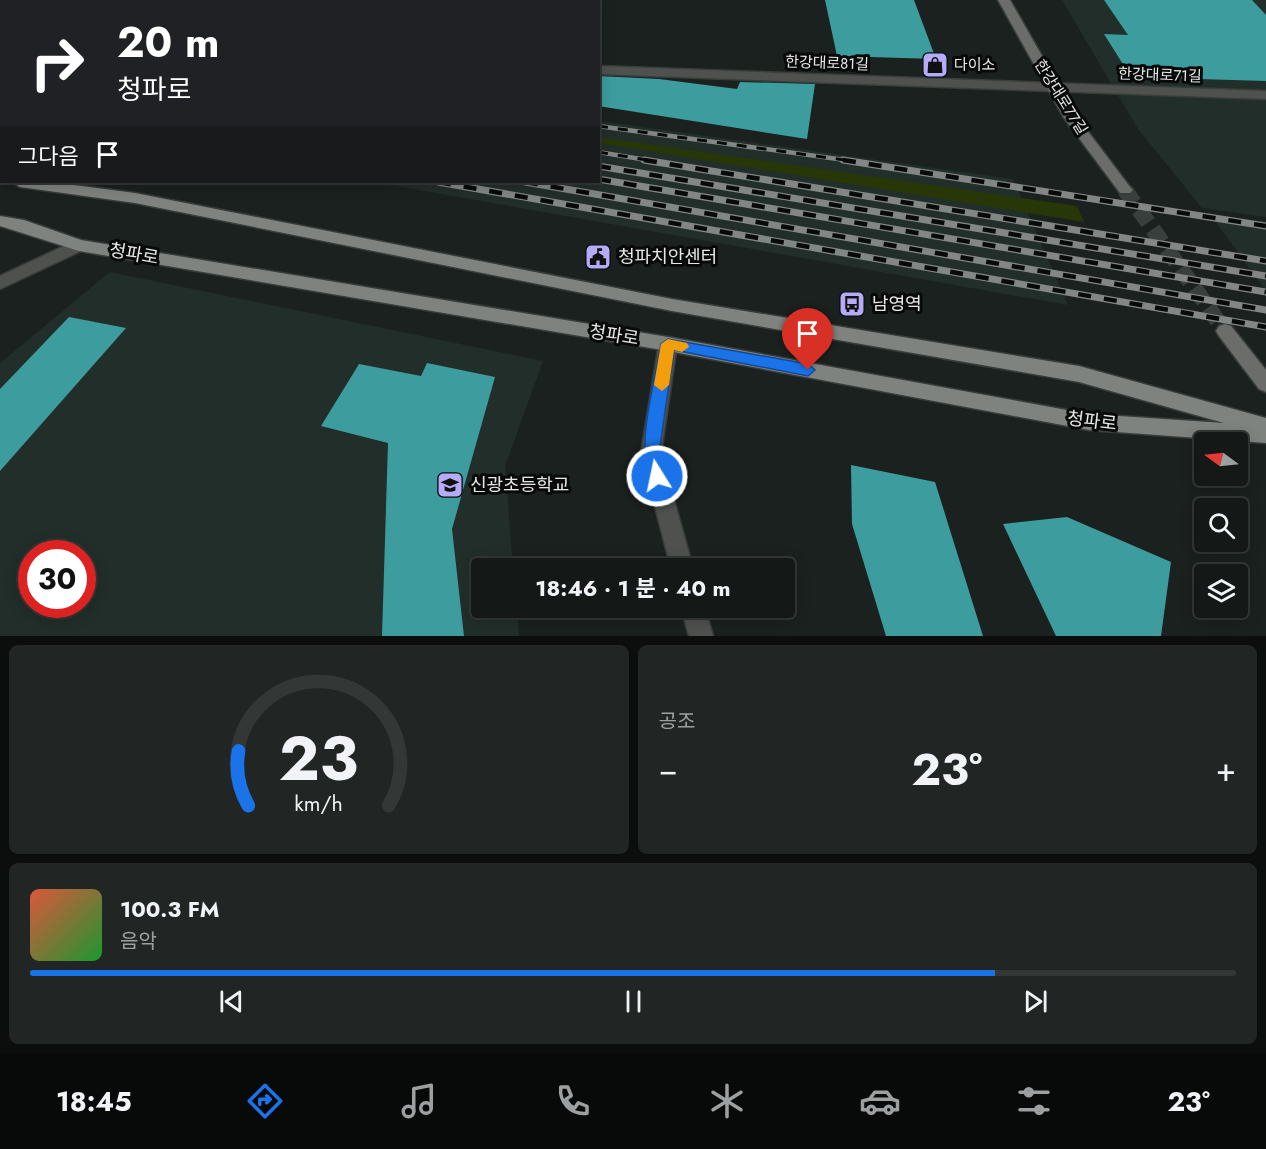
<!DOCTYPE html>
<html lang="ko">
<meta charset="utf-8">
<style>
body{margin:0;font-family:Jost,"Noto Sans KR",sans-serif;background:#212624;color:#f1f3f6;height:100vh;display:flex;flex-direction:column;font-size:22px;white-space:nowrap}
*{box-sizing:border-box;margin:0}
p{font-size:20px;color:#9da0a1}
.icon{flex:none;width:33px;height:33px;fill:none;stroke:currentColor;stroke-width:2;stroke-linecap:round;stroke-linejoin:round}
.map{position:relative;height:636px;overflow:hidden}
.details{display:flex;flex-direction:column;gap:9px;padding:9px;background:#0b0e0d;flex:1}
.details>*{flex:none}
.top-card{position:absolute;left:0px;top:0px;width:600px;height:183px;box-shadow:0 3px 15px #0003,0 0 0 2px #333836;background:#202124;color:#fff;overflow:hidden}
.needle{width:39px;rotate:285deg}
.fabs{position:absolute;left:1194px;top:432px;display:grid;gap:12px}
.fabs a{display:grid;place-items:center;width:54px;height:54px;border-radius:6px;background:#141917;box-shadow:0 3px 15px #0003,0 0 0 2px #333836;font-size:30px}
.speed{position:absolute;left:18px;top:540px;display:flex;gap:12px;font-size:30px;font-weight:700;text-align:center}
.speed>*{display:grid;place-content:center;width:78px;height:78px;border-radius:50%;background:#141917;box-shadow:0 3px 15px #0003,0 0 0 2px #333836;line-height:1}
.speed .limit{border:9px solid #d22;background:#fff;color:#111}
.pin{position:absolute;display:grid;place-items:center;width:51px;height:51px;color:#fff;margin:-62px -26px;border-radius:50% 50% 50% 0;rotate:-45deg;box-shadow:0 0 6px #0007}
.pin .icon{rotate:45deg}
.me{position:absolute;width:66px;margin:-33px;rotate:350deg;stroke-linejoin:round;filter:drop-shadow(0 0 4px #0008)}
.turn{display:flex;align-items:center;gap:21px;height:126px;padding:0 18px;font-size:27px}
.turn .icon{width:78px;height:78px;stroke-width:2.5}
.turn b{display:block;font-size:42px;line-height:51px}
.then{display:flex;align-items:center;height:57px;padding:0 18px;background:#0003;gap:12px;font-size:22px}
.big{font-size:45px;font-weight:700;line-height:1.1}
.details .card{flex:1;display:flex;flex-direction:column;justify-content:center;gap:9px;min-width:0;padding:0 21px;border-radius:9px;background:#212624}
.details .dial{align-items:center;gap:0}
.dial svg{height:156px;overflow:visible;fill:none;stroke:#333836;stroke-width:7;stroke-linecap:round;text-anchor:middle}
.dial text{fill:#f1f3f6;stroke:none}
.song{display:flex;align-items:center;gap:18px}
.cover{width:72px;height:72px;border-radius:9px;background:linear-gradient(135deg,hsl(10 70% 55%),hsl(130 70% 35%))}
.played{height:6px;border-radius:3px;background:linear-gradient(90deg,#1a73e8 80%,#333836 80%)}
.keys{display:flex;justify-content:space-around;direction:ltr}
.heat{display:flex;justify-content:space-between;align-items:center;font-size:33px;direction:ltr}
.details .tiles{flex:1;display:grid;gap:9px;grid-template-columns:1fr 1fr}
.card:last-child{grid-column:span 2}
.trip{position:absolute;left:471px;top:558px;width:324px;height:60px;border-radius:6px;background:#141917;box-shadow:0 3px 15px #0003,0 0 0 2px #333836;font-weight:700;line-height:60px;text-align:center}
.menu{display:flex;height:96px;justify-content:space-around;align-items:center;background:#080a09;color:#9da0a1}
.menu .icon{width:42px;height:42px}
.menu .current{color:#1a73e8}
.menu b{font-size:27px;color:#f1f3f6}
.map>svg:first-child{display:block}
</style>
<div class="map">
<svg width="1266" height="636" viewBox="0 0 1266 636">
<rect width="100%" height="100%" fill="#1b211f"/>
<g fill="#222e2a" fill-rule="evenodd">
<path d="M1062,0H1266V217L1202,208L1138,129Z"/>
<path d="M599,121L1013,179L1068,305L374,182H598Z"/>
<path d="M1210,214L1266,222V291Z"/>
<path d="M110,272L543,361L505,466L513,568H482V608H517L519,636H0V363ZM32,554H82V604H32Z"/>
</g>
<path fill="#283708" d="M599,137L1077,206L1084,222L599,143Z"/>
<g fill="#3d9d9e">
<path d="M825,0H914L936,59L837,56Z"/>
<path d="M1104,0H1252L1266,15V81L1131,77L1104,34L1128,35Z"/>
<path d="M598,76L659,79L737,89L740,82L815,84L807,139L598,106Z"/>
<path d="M69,317L126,328L0,471V389Z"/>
<path d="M427,363L495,377L452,529L464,636H382L388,443L321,426L359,364L421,376Z"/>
<path d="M851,465L935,482L983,636H886L852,524Z"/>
<path d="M1067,517L1171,562L1161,636H1056L1003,524Z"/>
</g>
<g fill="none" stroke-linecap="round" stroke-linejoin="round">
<path stroke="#393f3d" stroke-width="16" stroke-dasharray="16 8" stroke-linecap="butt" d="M1125,190L1225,331"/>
<g stroke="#373d3b" stroke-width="3">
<g id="service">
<rect x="524" y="0" width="12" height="2"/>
<path d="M598,66L1266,91V99L598,74Z"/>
</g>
</g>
<g stroke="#373d3b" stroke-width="3">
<g id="minor">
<path d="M4,0H16L4,2Z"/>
<path d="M79,239L87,245L85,249L0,289V276Z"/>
<path d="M668,337L675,339L677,344L661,453L693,568H671L641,453L659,344L661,339Z"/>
<path d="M681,608H705L713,636H689Z"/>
</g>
</g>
<g stroke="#373d3b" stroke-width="3">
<g id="secondary">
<path d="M998,0H1010L1077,117L1130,187L1133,190L1130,193H1120L1064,118Z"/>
<path d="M1225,324L1231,326L1266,370V392L1259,389L1219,336L1216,331L1219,326Z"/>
</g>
</g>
<g stroke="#373d3b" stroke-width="3">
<g id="primary">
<path d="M0,173L2,182H7L0,183Z"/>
<path d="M12,182H51L135,193L672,299L1079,366L1266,418V443L1089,430L668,351L79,251L0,226V216L24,220L81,240L668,337L1089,414L1224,423L1079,382L672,311L135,203L20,187Z"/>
</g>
</g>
<use href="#service" fill="#4f514f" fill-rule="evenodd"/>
<use href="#minor" fill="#4f514f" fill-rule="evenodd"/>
<use href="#secondary" fill="#6a6d6a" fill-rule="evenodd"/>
<use href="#primary" fill="#7f837f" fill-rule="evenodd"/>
<g stroke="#828685" stroke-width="4.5">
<g id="rail-far1">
<path d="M598,126L852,161"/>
<path d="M598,152L653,161"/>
</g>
</g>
<g stroke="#828685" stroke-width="7">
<g id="rail">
<path d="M644,160L1266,261"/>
<path d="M843,160L1266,226"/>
<path d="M598,166L1266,276"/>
<path d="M598,179L1266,292"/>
<path d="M438,182L1266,327"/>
<path d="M525,182L1266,310"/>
</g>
</g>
<use href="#rail-far1" stroke="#070a09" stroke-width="3" stroke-dasharray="10" stroke-linecap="butt"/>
<use href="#rail" stroke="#070a09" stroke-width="4.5" stroke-dasharray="13" stroke-linecap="butt"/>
</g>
<path fill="#1a73e8" stroke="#114b97" stroke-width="1.5" d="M668,339L808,364L815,370L808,376L674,350L659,453L665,476L663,481L657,483L651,481C635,445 655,383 661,344Z"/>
<path fill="#f59e0b" d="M668,339L687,343L689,347L682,352L674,350L669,385L662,391L654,385L661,344Z"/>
<defs>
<g id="shop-square" transform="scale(1.35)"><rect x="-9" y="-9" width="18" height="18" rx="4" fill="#b5acf8" stroke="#070a09"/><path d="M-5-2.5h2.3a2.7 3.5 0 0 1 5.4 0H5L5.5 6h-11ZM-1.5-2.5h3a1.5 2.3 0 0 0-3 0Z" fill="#111"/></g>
<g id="civic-square" transform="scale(1.35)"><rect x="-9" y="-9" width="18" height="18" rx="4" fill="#b5acf8" stroke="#070a09"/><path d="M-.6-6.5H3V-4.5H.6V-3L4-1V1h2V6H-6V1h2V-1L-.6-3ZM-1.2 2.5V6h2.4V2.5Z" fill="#111"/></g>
<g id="bus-square" transform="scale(1.35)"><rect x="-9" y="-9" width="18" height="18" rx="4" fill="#b5acf8" stroke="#070a09"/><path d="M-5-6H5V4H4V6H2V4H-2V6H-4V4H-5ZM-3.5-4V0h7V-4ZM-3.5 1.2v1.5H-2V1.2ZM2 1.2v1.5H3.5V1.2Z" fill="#111"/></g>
<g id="school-square" transform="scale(1.35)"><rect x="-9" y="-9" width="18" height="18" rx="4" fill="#b5acf8" stroke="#070a09"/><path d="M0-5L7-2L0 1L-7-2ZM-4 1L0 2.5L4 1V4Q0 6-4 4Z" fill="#111"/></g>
</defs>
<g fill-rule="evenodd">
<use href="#shop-square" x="935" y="65"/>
<use href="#civic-square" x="598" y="257"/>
<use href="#bus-square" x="852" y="304"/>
<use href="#school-square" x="450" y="485"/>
</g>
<g text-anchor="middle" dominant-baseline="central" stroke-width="6" stroke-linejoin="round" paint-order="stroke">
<g font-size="15" fill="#e5e8e7" stroke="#070a09">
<text transform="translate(827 63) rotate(2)">한강대로81길</text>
<text transform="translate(1160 75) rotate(2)">한강대로71길</text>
<text transform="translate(1061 97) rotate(58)">한강대로77길</text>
</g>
<g font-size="15" fill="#e5e8e7" stroke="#070a09" text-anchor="start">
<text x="954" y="65">다이소</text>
</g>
<g font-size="18" fill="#e5e8e7" stroke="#070a09">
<text transform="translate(134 254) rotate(10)">청파로</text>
<text transform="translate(614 335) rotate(9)">청파로</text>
<text transform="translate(1092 421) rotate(7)">청파로</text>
</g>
<g font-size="18" fill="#e5e8e7" stroke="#070a09" text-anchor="start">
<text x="618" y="257">청파치안센터</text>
<text x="872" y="304">남영역</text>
<text x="470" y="485">신광초등학교</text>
</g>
</g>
</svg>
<div class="fabs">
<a><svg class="needle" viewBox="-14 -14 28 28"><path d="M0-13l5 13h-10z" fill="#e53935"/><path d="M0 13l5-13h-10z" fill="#9da0a1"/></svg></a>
<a><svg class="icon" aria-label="search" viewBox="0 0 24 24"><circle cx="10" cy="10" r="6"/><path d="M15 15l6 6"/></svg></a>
<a><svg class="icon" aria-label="layers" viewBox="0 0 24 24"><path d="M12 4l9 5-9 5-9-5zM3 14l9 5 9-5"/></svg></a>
</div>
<div class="speed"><div class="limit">30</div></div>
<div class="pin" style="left:808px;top:370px;background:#d93025"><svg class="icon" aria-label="arrive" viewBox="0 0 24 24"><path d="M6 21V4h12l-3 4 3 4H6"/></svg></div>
<svg class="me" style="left:657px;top:476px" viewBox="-20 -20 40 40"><circle r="17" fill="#1a73e8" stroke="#fff" stroke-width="3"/><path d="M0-11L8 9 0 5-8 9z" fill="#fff"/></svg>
<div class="trip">18:46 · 1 분 · 40 m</div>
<div class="top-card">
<div class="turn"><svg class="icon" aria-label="right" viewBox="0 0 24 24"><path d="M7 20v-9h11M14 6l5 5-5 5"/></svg><div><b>20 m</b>청파로</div></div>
<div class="then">그다음<svg class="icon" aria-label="arrive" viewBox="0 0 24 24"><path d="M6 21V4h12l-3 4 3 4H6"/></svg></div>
</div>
</div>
<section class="details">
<div class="tiles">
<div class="card dial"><svg viewBox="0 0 100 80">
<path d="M14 69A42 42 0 1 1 86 69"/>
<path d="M14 69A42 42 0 0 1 9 41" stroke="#1a73e8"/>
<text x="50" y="56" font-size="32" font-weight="700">23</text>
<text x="50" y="72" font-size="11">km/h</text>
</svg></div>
<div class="card"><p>공조</p>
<div class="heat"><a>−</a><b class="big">23°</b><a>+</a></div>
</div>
<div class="card">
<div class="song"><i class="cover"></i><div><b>100.3 FM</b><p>음악</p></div></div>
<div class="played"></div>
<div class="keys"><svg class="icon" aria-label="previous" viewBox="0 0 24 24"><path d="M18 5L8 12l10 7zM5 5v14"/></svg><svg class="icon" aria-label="pause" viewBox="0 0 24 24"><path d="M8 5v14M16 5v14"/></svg><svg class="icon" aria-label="next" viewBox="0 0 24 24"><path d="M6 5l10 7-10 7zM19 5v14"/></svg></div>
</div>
</div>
</section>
<nav class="menu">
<b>18:45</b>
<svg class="icon current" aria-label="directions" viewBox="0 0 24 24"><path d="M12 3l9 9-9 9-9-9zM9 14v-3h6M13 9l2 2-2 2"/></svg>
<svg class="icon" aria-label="music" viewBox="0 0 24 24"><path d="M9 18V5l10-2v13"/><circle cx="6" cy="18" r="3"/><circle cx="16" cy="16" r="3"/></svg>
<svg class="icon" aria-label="phone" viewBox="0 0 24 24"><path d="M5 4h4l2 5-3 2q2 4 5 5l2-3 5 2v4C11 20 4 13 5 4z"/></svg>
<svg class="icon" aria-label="climate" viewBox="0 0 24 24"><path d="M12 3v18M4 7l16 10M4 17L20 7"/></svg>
<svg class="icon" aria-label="car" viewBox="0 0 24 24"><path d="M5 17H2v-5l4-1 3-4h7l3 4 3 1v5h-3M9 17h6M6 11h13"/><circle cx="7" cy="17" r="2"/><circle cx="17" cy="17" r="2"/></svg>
<svg class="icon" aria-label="filters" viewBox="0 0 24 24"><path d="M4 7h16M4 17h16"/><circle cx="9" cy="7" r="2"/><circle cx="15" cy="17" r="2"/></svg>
<b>23°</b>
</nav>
